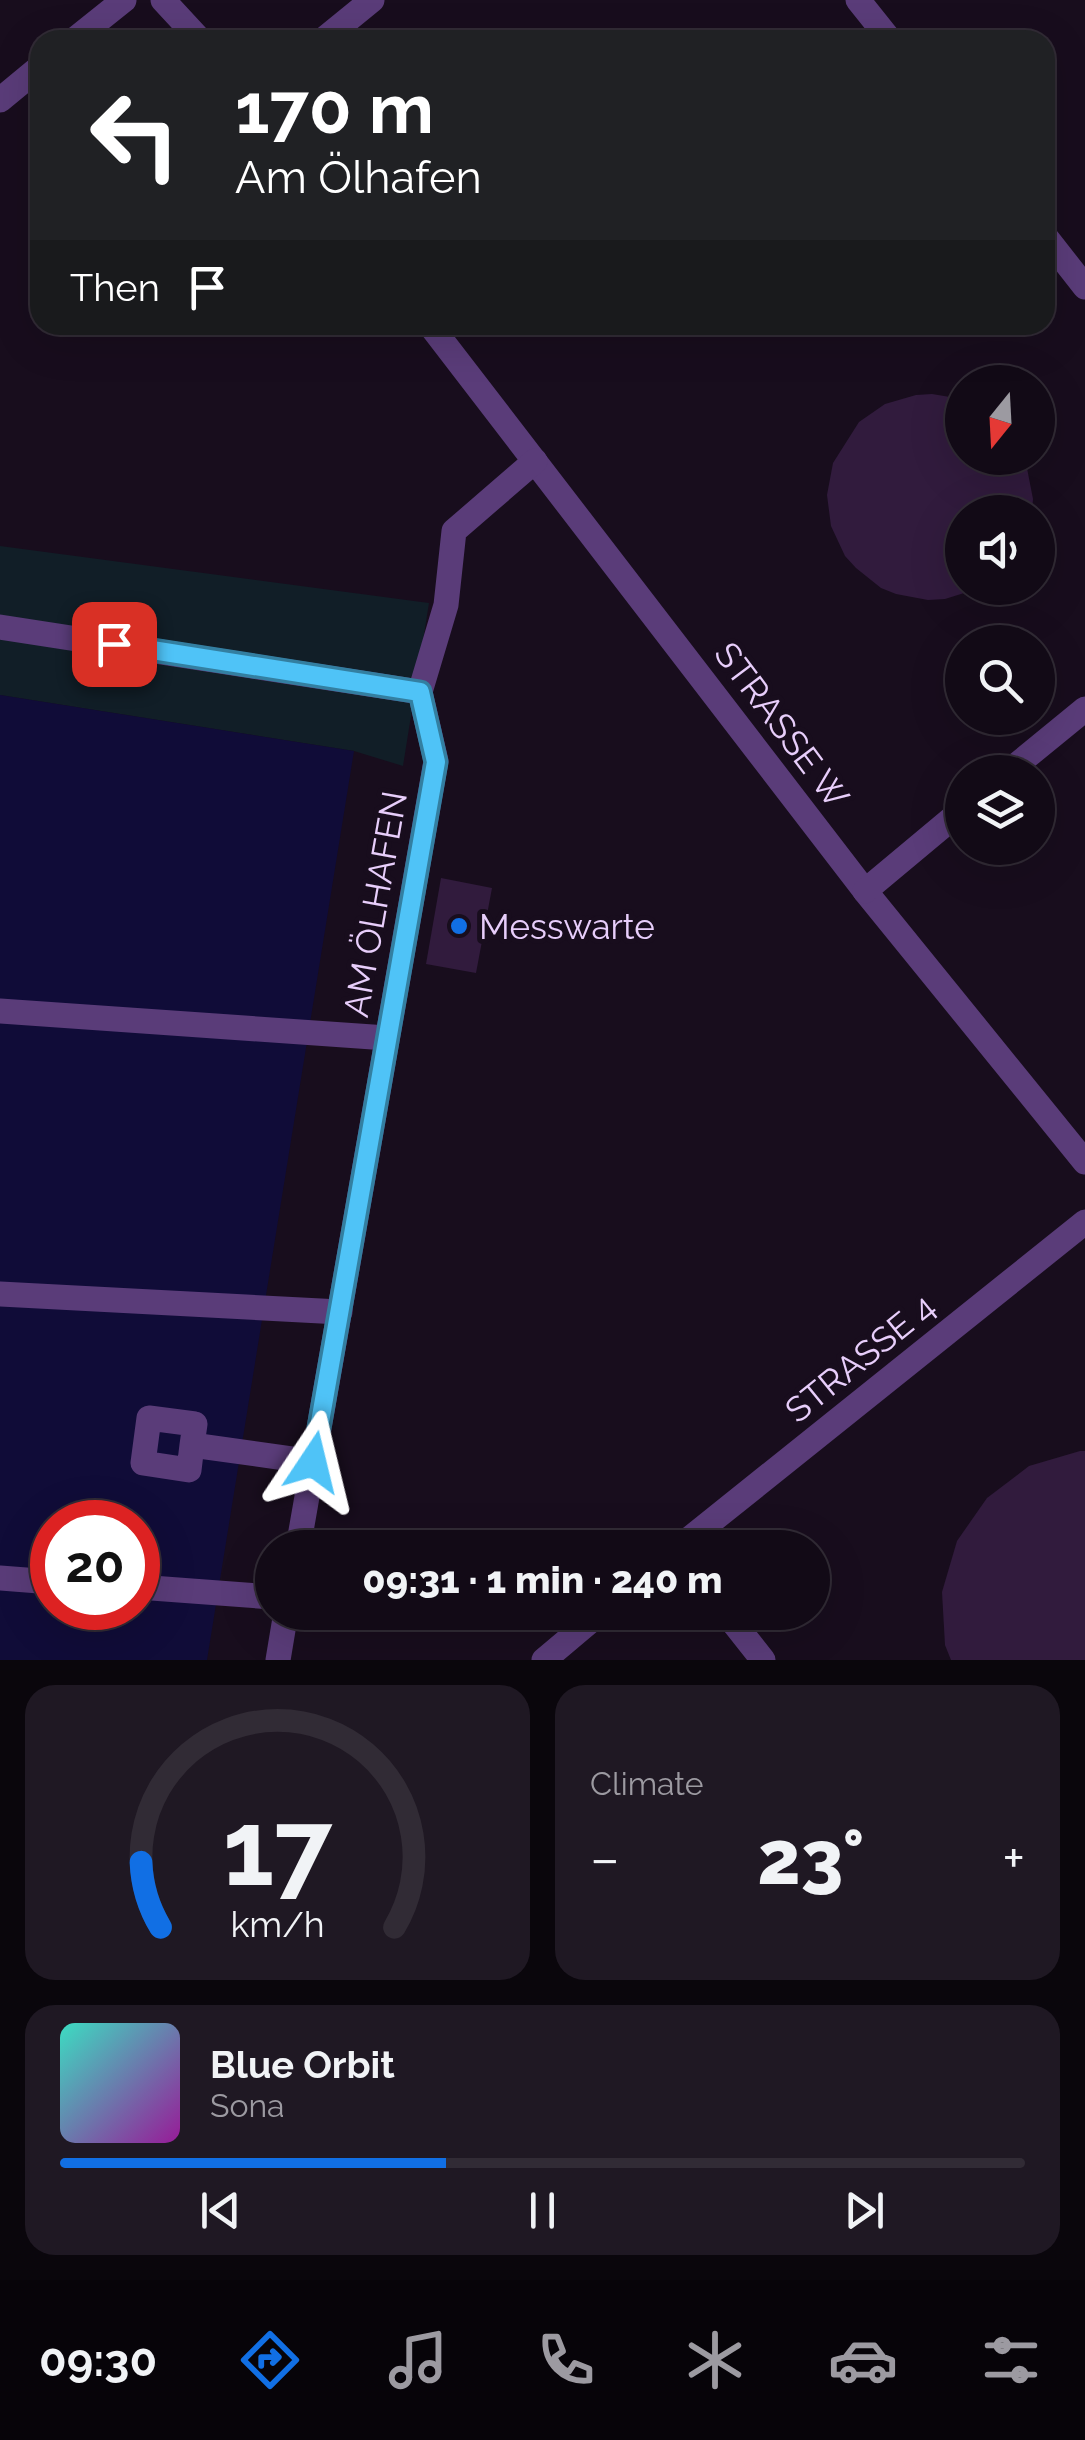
<!DOCTYPE html>
<meta charset="utf-8">
<style>
body{margin:0;font-family:Raleway,sans-serif;background:#1f1823;color:#f1f3f6;height:100vh;display:flex;flex-direction:column;font-size:38px;white-space:nowrap}
*{box-sizing:border-box;margin:0}
p{font-size:32px;color:#9c9aa1}
.icon{flex:none;width:55px;height:55px;fill:none;stroke:currentColor;stroke-width:2;stroke-linecap:round;stroke-linejoin:round}
.map{position:relative;height:1660px;overflow:hidden}
.side{display:flex;flex-direction:column;gap:25px;padding:25px;background:#0a060c;flex:1}
.side>*{flex:none}
.hud{position:absolute;left:30px;top:30px;width:1025px;height:305px;border-radius:30px;box-shadow:0 10px 40px #0002,0 0 0 2px #312b35;background:#202124;color:#fff;overflow:hidden}
.needle{width:65px;rotate:198deg}
.buttons{position:absolute;left:945px;top:365px;display:grid;gap:20px}
.buttons a{display:grid;place-items:center;width:110px;height:110px;border-radius:50%;background:#120a16;box-shadow:0 10px 40px #0002,0 0 0 2px #312b35;font-size:50px}
.speed{position:absolute;left:30px;top:1500px;display:flex;gap:20px;font-size:50px;font-weight:700;text-align:center}
.speed>*{display:grid;place-content:center;width:130px;height:130px;border-radius:50%;background:#120a16;box-shadow:0 10px 40px #0002,0 0 0 2px #312b35;line-height:1}
.speed .limit{border:15px solid #d22;background:#fff;color:#111}
.pin{position:absolute;display:grid;place-items:center;width:85px;height:85px;color:#fff;margin:-42px;border-radius:20px;box-shadow:0 5px 15px #0006}
.me{position:absolute;width:110px;margin:-55px;rotate:10deg;stroke-linejoin:round;filter:drop-shadow(0 0 8px #0008)}
.turn{display:flex;align-items:center;gap:35px;height:210px;padding:0 40px;font-size:45px}
.turn .icon{width:130px;height:130px;stroke-width:2.5}
.turn b{display:block;font-size:70px;line-height:85px}
.then{display:flex;align-items:center;height:95px;padding:0 40px;background:#0003;gap:20px;font-size:38px}
.big{font-size:75px;font-weight:800;line-height:1.1}
.side .tile{flex:1;display:flex;flex-direction:column;justify-content:center;gap:15px;min-width:0;padding:0 35px;border-radius:30px;background:#1f1823}
.side .dial{align-items:center;gap:0}
.dial svg{height:260px;overflow:visible;fill:none;stroke:#312b35;stroke-width:7;stroke-linecap:round;text-anchor:middle}
.dial text{fill:#f1f3f6;stroke:none}
.song{display:flex;align-items:center;gap:30px}
.cover{width:120px;height:120px;border-radius:15px;background:linear-gradient(135deg,hsl(170 70% 55%),hsl(300 70% 35%))}
.played{height:10px;border-radius:5px;background:linear-gradient(90deg,#116fe4 40%,#312b35 40%)}
.keys{display:flex;justify-content:space-around;direction:ltr}
.heat{display:flex;justify-content:space-between;align-items:center;font-size:55px;direction:ltr}
.side .tiles{flex:1;display:grid;gap:25px;grid-template-columns:1fr 1fr}
.tile:last-child{grid-column:span 2}
.trip{position:absolute;left:255px;top:1530px;width:575px;height:100px;border-radius:50px;background:#120a16;box-shadow:0 10px 40px #0002,0 0 0 2px #312b35;font-weight:800;line-height:100px;text-align:center}
.tab-bar{display:flex;height:160px;justify-content:space-around;align-items:center;background:#070409;color:#9c9aa1}
.tab-bar .icon{width:70px;height:70px}
.tab-bar .on{color:#116fe4}
.tab-bar b{font-size:45px;color:#f1f3f6}
.map>svg:first-child{display:block}
</style>
<div class="map">
<svg width="1085" height="1660" viewBox="0 0 1085 1660">
<rect width="100%" height="100%" fill="#180d1d"/>
<path fill="#111e27" d="M0,546L429,603L403,766L354,751L0,695Z"/>
<path fill="#100c38" fill-rule="evenodd" d="M0,695L354,751L207,1660H0ZM52,1522H138V1608H52Z"/>
<g fill="#311b3d">
<path d="M932,394L962,399V458H1025L1033,499L1032,512H962V588H980L945,599L928,600L896,594L881,588L856,568L845,556L831,526L827,495L833,463L859,422L885,404L916,395Z"/>
<path d="M441,878L492,888L476,973L426,964Z"/>
<path d="M1080,1451H1085V1660H951L945,1645L942,1592L957,1541L987,1498L1029,1466Z"/>
</g>
<g fill="none" stroke-linecap="round" stroke-linejoin="round">
<g stroke="#5a3c79" stroke-width="25">
<path d="M163,0L200,40"/>
<path d="M858,0L890,40"/>
<path d="M74,40L124,0"/>
<path d="M323,40L372,0"/>
<path d="M0,100L40,67"/>
<path d="M1045,236L1085,287"/>
<path d="M430,325L865,891L1085,1162"/>
<path d="M0,627L420,692"/>
<path d="M1008,772L1085,709"/>
<path d="M865,891L962,810"/>
<path d="M0,1011L387,1038"/>
<path d="M0,1294L340,1312"/>
<path d="M192,1445L195,1424L149,1418L143,1463L189,1470L192,1445L313,1462"/>
<path d="M298,1548L436,761L420,692L446,605L454,531L535,461"/>
<path d="M678,1548L1085,1222"/>
<path d="M0,1578L52,1582"/>
<path d="M138,1587L272,1597"/>
<path d="M725,1612L763,1660"/>
<path d="M278,1660L286,1612"/>
<path d="M544,1660L601,1612"/>
</g>
</g>
<g fill="none" stroke-linecap="round" stroke-linejoin="round">
<g stroke="#337fa1" stroke-width="25">
<path id="route" d="M114,644L420,692L436,762L313,1462"/>
</g>
<use href="#route" stroke="#4fc3f7" stroke-width="18"/>
</g>
<circle fill="#116fe4" stroke="#180d1d" stroke-width="4" cx="459" cy="926" r="10"/>
<g text-anchor="middle" dominant-baseline="central" stroke-width="10" stroke-linejoin="round" paint-order="stroke">
<g font-size="35" fill="#e8cefb" stroke="#180d1d">
<text transform="translate(782 725) rotate(53)">STRASSE W</text>
<text transform="translate(375 904) rotate(-80)">AM ÖLHAFEN</text>
<text transform="translate(860 1358) rotate(-39)">STRASSE 4</text>
</g>
<g font-size="35" fill="#e8cefb" stroke="#180d1d" text-anchor="start">
<text x="479" y="926">Messwarte</text>
</g>
</g>
</svg>
<div class="buttons">
<a><svg class="needle" viewBox="-14 -14 28 28"><path d="M0-13l5 13h-10z" fill="#e53935"/><path d="M0 13l5-13h-10z" fill="#9c9aa1"/></svg></a>
<a><svg class="icon" aria-label="sound" viewBox="0 0 24 24"><path d="M4 9h4l5-4v14l-5-4H4zM17 9q2 3 0 6"/></svg></a>
<a><svg class="icon" aria-label="search" viewBox="0 0 24 24"><circle cx="10" cy="10" r="6"/><path d="M15 15l6 6"/></svg></a>
<a><svg class="icon" aria-label="layers" viewBox="0 0 24 24"><path d="M12 4l9 5-9 5-9-5zM3 14l9 5 9-5"/></svg></a>
</div>
<div class="speed"><div class="limit">20</div></div>
<div class="pin" style="left:114px;top:644px;background:#d93025"><svg class="icon" aria-label="arrive" viewBox="0 0 24 24"><path d="M6 21V4h12l-3 4 3 4H6"/></svg></div>
<svg class="me" style="left:313px;top:1462px" viewBox="-20 -20 40 40"><path d="M0-17L14 15 0 8-14 15z" fill="#4fc3f7" stroke="#fff" stroke-width="4"/></svg>
<div class="trip">09:31 · 1 min · 240 m</div>
<div class="hud">
<div class="turn"><svg class="icon" aria-label="left" viewBox="0 0 24 24"><path d="M17 20v-9H6M10 6l-5 5 5 5"/></svg><div><b>170 m</b>Am Ölhafen</div></div>
<div class="then">Then<svg class="icon" aria-label="arrive" viewBox="0 0 24 24"><path d="M6 21V4h12l-3 4 3 4H6"/></svg></div>
</div>
</div>
<section class="side">
<div class="tiles">
<div class="tile dial"><svg viewBox="0 0 100 80">
<path d="M14 69A42 42 0 1 1 86 69"/>
<path d="M14 69A42 42 0 0 1 8 49" stroke="#116fe4"/>
<text x="50" y="56" font-size="32" font-weight="700">17</text>
<text x="50" y="72" font-size="11">km/h</text>
</svg></div>
<div class="tile"><p>Climate</p>
<div class="heat"><a>−</a><b class="big">23°</b><a>+</a></div>
</div>
<div class="tile">
<div class="song"><i class="cover"></i><div><b>Blue Orbit</b><p>Sona</p></div></div>
<div class="played"></div>
<div class="keys"><svg class="icon" aria-label="previous" viewBox="0 0 24 24"><path d="M18 5L8 12l10 7zM5 5v14"/></svg><svg class="icon" aria-label="pause" viewBox="0 0 24 24"><path d="M8 5v14M16 5v14"/></svg><svg class="icon" aria-label="next" viewBox="0 0 24 24"><path d="M6 5l10 7-10 7zM19 5v14"/></svg></div>
</div>
</div>
</section>
<nav class="tab-bar">
<b>09:30</b>
<svg class="icon on" aria-label="directions" viewBox="0 0 24 24"><path d="M12 3l9 9-9 9-9-9zM9 14v-3h6M13 9l2 2-2 2"/></svg>
<svg class="icon" aria-label="music" viewBox="0 0 24 24"><path d="M9 18V5l10-2v13"/><circle cx="6" cy="18" r="3"/><circle cx="16" cy="16" r="3"/></svg>
<svg class="icon" aria-label="phone" viewBox="0 0 24 24"><path d="M5 4h4l2 5-3 2q2 4 5 5l2-3 5 2v4C11 20 4 13 5 4z"/></svg>
<svg class="icon" aria-label="climate" viewBox="0 0 24 24"><path d="M12 3v18M4 7l16 10M4 17L20 7"/></svg>
<svg class="icon" aria-label="car" viewBox="0 0 24 24"><path d="M5 17H2v-5l4-1 3-4h7l3 4 3 1v5h-3M9 17h6M6 11h13"/><circle cx="7" cy="17" r="2"/><circle cx="17" cy="17" r="2"/></svg>
<svg class="icon" aria-label="filters" viewBox="0 0 24 24"><path d="M4 7h16M4 17h16"/><circle cx="9" cy="7" r="2"/><circle cx="15" cy="17" r="2"/></svg>
</nav>
